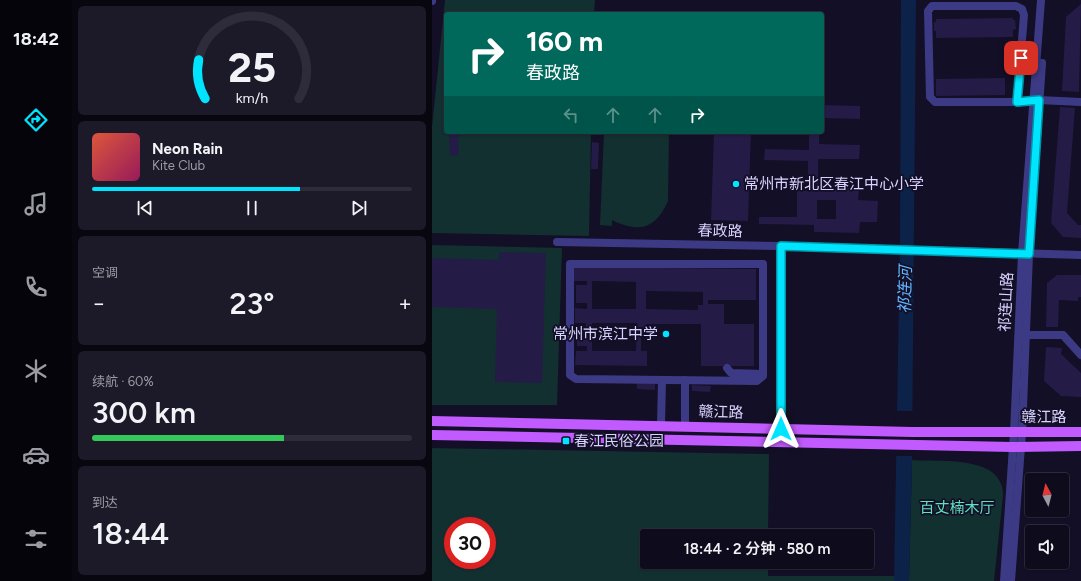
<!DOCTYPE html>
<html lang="zh">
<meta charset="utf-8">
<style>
body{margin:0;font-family:Figtree,"Noto Sans SC",sans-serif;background:#1c1929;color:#f1f3f6;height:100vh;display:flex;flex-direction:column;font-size:15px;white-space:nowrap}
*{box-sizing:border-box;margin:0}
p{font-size:13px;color:#9b9ba3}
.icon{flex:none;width:22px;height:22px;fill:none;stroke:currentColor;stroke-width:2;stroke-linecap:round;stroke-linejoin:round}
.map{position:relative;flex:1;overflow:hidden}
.drawer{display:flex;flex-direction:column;gap:6px;padding:6px;background:#08060f;width:360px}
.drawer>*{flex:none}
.top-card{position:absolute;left:12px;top:12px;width:380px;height:122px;border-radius:4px;box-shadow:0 1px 3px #0004,0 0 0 1px #2e2b3b;background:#00695c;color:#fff;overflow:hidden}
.needle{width:26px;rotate:353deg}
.buttons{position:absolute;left:593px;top:473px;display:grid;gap:8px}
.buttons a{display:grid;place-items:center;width:44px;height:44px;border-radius:4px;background:#0e0b1c;box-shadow:0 1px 3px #0004,0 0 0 1px #2e2b3b;font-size:20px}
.speed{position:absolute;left:12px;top:517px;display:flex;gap:8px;font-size:20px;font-weight:700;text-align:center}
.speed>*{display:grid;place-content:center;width:52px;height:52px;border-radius:50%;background:#0e0b1c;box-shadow:0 1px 3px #0004,0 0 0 1px #2e2b3b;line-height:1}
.speed .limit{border:6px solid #d22;background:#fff;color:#111}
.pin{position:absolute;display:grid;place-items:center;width:34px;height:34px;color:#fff;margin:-17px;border-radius:8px;box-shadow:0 2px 6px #0006}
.me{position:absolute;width:44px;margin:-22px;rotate:0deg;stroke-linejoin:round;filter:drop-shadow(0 0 3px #0008)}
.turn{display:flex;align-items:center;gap:14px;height:84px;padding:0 16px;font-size:18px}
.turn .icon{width:52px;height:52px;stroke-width:2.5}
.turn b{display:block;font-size:28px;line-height:34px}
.lanes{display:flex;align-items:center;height:38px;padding:0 16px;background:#0003;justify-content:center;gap:20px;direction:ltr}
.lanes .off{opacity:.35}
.big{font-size:30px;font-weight:600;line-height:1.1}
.drawer .card{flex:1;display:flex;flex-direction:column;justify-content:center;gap:6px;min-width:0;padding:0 14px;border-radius:6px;background:#1c1929}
.drawer .dial{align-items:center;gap:0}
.dial svg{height:104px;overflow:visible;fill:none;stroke:#2e2b3b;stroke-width:7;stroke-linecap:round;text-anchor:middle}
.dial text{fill:#f1f3f6;stroke:none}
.song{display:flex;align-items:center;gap:12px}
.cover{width:48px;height:48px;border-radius:6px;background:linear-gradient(135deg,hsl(10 70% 55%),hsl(330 70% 35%))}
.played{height:4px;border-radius:2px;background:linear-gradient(90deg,#00e5ff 65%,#2e2b3b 65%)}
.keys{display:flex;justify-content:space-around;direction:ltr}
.heat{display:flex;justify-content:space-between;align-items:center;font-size:22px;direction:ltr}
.charge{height:6px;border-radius:3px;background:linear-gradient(90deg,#34c759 60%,#2e2b3b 0)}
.trip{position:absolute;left:208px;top:529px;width:234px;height:40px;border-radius:4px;background:#0e0b1c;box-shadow:0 1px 3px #0004,0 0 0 1px #2e2b3b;font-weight:600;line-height:40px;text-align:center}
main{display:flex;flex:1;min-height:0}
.tab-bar{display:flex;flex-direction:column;width:72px;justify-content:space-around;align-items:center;background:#06040b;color:#9b9ba3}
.tab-bar .icon{width:28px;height:28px}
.tab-bar .active{color:#00e5ff}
.tab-bar b{font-size:18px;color:#f1f3f6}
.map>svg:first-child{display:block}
</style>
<main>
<nav class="tab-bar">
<b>18:42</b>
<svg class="icon active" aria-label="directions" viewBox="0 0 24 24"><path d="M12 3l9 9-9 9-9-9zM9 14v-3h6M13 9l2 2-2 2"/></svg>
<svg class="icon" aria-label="music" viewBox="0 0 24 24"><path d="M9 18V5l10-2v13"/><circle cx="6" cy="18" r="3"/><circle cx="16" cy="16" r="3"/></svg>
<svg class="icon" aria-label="phone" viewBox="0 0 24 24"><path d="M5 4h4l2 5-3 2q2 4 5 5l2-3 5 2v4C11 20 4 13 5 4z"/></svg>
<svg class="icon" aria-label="climate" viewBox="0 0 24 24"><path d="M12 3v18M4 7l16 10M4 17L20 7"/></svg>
<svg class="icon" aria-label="car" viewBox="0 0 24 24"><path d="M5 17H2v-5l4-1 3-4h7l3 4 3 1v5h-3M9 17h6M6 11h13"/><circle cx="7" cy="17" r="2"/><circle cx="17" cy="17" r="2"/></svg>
<svg class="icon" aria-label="filters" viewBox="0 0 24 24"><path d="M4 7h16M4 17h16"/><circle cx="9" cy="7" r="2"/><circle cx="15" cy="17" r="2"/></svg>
</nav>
<section class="drawer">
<div class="card dial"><svg viewBox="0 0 100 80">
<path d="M14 69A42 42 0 1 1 86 69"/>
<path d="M14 69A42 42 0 0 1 9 39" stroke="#00e5ff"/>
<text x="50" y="56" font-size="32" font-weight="700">25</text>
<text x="50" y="72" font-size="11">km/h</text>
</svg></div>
<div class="card">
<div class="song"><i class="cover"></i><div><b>Neon Rain</b><p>Kite Club</p></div></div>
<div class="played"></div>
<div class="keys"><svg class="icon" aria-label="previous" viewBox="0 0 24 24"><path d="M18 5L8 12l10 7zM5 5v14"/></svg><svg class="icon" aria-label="pause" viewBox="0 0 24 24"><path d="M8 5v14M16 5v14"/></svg><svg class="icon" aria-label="next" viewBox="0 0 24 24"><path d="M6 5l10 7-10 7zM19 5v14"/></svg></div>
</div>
<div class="card"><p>空调</p>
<div class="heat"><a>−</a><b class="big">23°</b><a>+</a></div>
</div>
<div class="card"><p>续航 · 60%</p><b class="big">300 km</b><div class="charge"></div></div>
<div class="card"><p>到达</p><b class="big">18:44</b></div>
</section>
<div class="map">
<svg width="649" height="581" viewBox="0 0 649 581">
<rect width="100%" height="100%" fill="#130f26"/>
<g fill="#12302f" fill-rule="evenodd">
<path d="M13,0H163L162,14H14V132H159L157,236L0,233V127Z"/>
<path d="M172,132H237L236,201C223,230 207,233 180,220V226L168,225Z"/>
<path d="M0,245L130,248L125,405H0Z"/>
<path d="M0,448L337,454L336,536H215V562H336V576H462V581H0ZM21,526H55V560H21Z"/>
<path d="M480,460C505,462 559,456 569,484C571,488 571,493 571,496L562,581H477Z"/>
</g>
<path fill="#0c2248" d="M469,0H484L480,460L477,581H462L468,242Z"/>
<path fill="#130f26" d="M464,411H482V456H463Z"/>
<g fill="#241b47" fill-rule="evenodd">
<path d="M649,4L647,92L630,91L634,17Z"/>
<path d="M581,18V20H583L584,29L581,30V37L504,38V31H502V22H504V19Z"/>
<path d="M573,78V95L504,96V79Z"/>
<path d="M390,105L428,106V119L390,118Z"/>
<path d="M628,107L643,108L635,213L646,225H649V238L631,237L619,223Z"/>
<path d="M17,132H26L27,155L18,156Z"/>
<path d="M282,132L307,134V132H319L316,221L279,220Z"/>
<path d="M377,132H387V144L428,145L427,159H386V187L427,188L426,200L446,201L445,222H428L427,233L382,232V225L327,224V217H365V191H376V161L332,160L333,149L377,150ZM385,200H404V219H385Z"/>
<path d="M160,142L167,143L166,169H159Z"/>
<path d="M67,252L114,253L110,383L63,382L65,309L0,307V258L67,260Z"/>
<path d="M141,267L324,269V300H276V304H292V324H322V366H269V324H214V335H209V351H215V366L143,365L144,351H155V346H145V328H154V323H143V308L155,309V303H144V285H155V281H140ZM160,281L204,282V309H160ZM214,291L271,292V305H266V310L214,309ZM160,323H205L204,351H160Z"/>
<path d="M625,275H649V297H646V301L627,300L626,327H614L615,283Z"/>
<path d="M614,347L630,348L629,354L649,373V397L629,396L612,381Z"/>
<path d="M205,382L223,383V390L205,389Z"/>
<path d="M260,385L279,386L278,392L260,391Z"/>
</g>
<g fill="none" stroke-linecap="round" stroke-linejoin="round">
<g stroke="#3d3a85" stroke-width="8">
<path d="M0,1V0"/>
<path d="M585,102L592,15L590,9L584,6H500L496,11L498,97L503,102H575C586,102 597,100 607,100L649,102"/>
<path d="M125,242L349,246L649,255"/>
<path d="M138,264H331V376L325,381L144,379L138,375Z"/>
<path d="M593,335H631L649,355"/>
<path d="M295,368L299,373L331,374"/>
<path d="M229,426L230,380"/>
<path d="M253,426V380"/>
<path d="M349,429V246"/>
<path d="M572,581L582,432L590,254L609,0"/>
<path d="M579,581L590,433L597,254L610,63"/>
</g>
<g stroke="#c25bff" stroke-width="10">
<path d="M0,421L480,432H649"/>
<path d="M0,435L580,447L649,446"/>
</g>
</g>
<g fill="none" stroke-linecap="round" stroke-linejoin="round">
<g stroke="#0095a6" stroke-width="10">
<path id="route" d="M349,429V246L597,254L607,100L585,102L589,58"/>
</g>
<use href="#route" stroke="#00e5ff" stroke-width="7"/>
</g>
<g fill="#00e5ff" stroke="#130f26" stroke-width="1.5">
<circle cx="304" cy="184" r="4"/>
<circle cx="234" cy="334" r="4"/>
<rect x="130" y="437" width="8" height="8" rx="2"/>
</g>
<g text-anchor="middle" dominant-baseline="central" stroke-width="3.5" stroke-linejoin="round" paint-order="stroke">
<g font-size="15" fill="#d9d4ff" stroke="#130f26" text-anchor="start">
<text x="312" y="184">常州市新北区春江中心小学</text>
<text x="226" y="334" text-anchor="end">常州市滨江中学</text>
<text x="142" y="441">春江民俗公园</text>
</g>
<g font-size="15" fill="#d9d4ff" stroke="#130f26">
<text transform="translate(288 231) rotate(1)">春政路</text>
<text transform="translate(574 302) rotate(-87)">祁连山路</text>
<text transform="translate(289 412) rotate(2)">赣江路</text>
<text x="612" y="417">赣江路</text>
</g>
<g font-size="15" fill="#5fe0c0" stroke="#130f26">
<text x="525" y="508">百丈楠木厅</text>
</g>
<g font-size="16" font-style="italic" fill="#62b6ff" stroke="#130f26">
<text transform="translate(473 290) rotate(-89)">祁连河</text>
</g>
</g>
</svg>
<div class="buttons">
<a><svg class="needle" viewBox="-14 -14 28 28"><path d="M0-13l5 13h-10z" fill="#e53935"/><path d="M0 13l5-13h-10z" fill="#9b9ba3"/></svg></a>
<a><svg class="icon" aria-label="sound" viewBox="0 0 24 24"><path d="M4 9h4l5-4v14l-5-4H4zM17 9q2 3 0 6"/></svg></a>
</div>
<div class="speed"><div class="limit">30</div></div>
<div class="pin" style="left:589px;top:58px;background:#d93025"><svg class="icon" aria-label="arrive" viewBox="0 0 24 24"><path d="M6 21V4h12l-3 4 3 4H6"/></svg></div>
<svg class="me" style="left:349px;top:429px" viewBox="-20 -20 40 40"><path d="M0-17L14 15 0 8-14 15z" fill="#00e5ff" stroke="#fff" stroke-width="4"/></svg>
<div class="trip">18:44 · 2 分钟 · 580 m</div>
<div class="top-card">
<div class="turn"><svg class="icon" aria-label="right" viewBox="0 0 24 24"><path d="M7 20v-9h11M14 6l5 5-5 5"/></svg><div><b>160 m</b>春政路</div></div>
<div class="lanes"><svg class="icon off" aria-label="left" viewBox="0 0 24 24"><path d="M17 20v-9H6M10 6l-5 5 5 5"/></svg><svg class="icon off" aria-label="ahead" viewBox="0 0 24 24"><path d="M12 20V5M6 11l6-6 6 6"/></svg><svg class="icon off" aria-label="ahead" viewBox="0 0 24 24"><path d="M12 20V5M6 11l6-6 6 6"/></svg><svg class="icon" aria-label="right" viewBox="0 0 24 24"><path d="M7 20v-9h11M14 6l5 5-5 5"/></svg></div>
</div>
</div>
</main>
